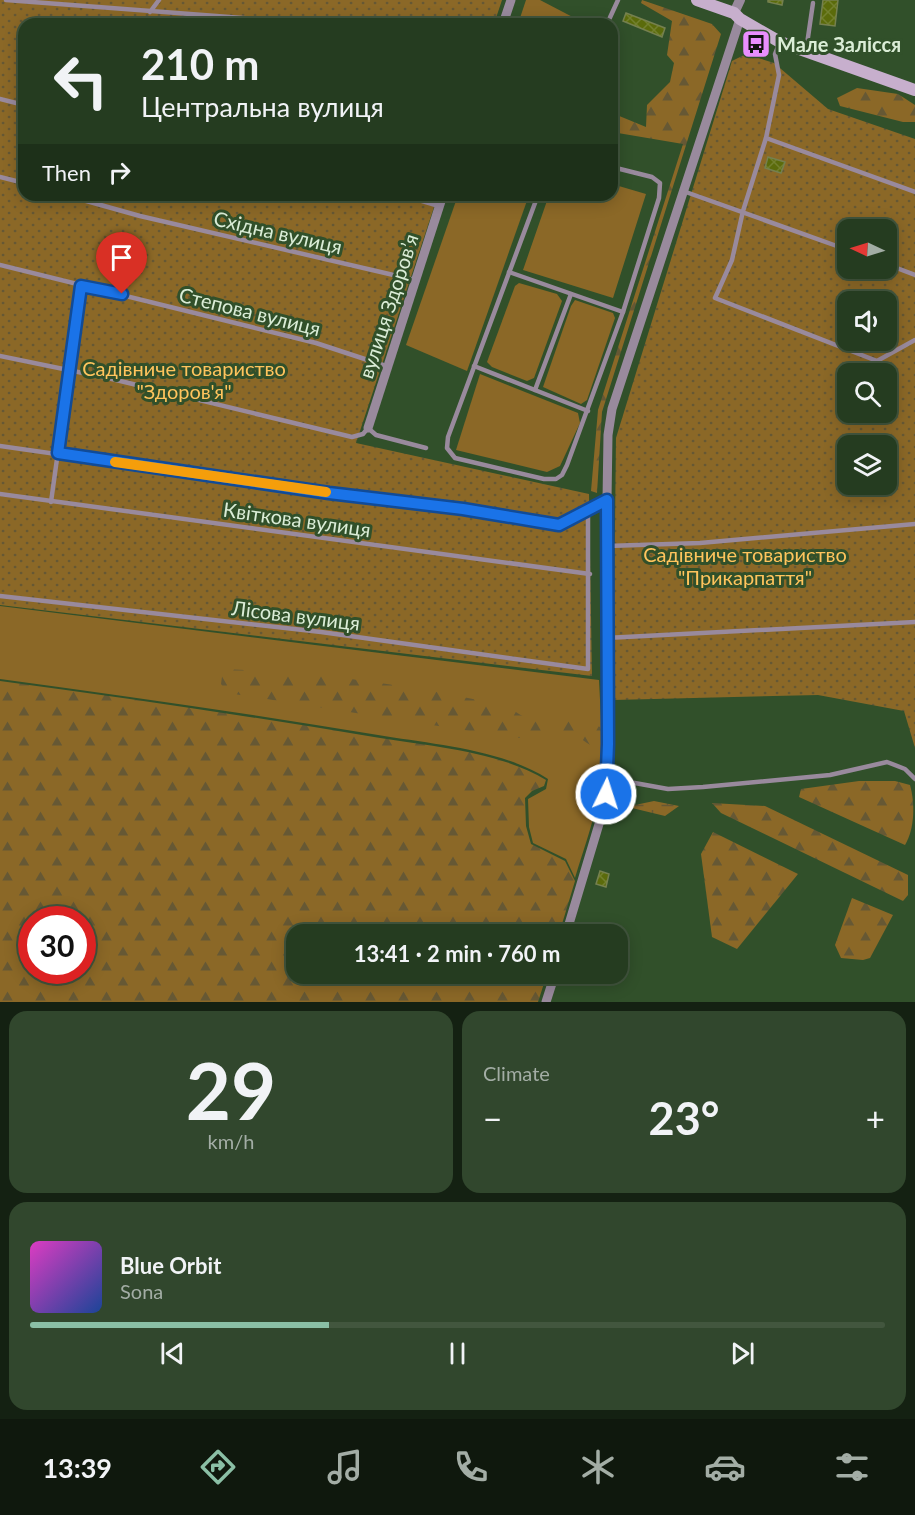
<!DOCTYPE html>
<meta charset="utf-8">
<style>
body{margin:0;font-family:Lato,sans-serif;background:#31472d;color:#f1f3f6;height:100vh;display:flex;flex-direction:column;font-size:22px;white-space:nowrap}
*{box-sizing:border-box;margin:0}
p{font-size:20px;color:#a3ada5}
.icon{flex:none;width:33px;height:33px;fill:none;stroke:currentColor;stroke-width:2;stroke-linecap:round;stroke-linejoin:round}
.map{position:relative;height:1002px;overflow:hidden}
.sheet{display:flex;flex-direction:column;gap:9px;padding:9px;background:#142112;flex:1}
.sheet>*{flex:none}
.hud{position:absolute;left:18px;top:18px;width:600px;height:183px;border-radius:18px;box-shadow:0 3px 15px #0003,0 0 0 2px #42563e;background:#253c20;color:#f1f3f6;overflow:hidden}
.needle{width:39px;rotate:274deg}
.controls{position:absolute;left:837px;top:219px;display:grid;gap:12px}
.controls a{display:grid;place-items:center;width:60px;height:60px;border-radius:12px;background:#253c20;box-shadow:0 3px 15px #0003,0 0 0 2px #42563e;font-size:30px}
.speed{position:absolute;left:18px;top:906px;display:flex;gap:12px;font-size:30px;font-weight:700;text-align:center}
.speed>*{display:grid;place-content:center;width:78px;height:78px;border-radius:50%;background:#253c20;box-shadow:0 3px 15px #0003,0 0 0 2px #42563e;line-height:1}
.speed .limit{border:9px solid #d22;background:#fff;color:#111}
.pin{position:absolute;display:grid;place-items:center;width:51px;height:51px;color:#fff;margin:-62px -26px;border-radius:50% 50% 50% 0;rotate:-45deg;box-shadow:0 0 6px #0007}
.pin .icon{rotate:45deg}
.me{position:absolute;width:66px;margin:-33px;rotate:4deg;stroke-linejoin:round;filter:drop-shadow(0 0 4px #0008)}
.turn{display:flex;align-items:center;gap:21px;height:126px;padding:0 24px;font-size:27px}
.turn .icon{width:78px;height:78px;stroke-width:2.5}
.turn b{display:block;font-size:42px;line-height:51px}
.then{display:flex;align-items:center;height:57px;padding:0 24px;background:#0003;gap:12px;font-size:22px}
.big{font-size:45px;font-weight:700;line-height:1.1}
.sheet .card{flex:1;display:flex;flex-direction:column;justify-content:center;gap:9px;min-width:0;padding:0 21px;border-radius:18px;background:#31472d}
.sheet .dial{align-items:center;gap:0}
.dial b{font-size:78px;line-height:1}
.song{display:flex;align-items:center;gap:18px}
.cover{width:72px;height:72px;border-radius:9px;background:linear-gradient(135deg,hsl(310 70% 55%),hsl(220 70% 35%))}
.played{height:6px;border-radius:3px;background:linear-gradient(90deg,#8abfa5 35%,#42563e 35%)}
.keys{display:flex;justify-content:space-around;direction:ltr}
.heat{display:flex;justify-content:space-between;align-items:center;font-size:33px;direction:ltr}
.sheet .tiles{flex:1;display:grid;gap:9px;grid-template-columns:1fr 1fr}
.card:last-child{grid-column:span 2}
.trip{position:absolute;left:286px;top:924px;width:342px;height:60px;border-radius:18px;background:#253c20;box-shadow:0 3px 15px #0003,0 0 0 2px #42563e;font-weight:700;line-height:60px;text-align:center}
.dock{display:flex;height:96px;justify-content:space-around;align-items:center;background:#0f180d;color:#a3ada5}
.dock .icon{width:42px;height:42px}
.dock .current{color:#8abfa5}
.dock b{font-size:27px;color:#f1f3f6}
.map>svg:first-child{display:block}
</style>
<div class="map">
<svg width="915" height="1002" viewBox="0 0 915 1002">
<defs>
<pattern id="forest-firs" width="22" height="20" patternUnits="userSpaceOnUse" patternTransform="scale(1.5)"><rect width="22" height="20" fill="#8b6827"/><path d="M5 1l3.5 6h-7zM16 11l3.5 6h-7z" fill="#665834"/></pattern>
<pattern id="wetland-marsh" width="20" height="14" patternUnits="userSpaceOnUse" patternTransform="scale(1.5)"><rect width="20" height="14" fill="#8b6827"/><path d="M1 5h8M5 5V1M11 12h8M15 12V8" fill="none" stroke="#665834"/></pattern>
<pattern id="park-dots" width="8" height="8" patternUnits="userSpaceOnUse" patternTransform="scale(1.5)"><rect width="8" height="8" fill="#8b6827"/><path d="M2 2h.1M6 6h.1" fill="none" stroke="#665834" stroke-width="1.8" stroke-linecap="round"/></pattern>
<pattern id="building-cross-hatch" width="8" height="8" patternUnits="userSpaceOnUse" patternTransform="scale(1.5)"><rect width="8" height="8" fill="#5b6b0b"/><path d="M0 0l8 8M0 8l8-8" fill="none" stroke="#72802e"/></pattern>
</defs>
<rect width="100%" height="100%" fill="#31502a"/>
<g fill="#8b6827">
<path d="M526,0H540L586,24H518Z"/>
<path d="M612,184L646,194L613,298L523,270L549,195H612Z"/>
<path d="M458,195H529L467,371L406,345Z"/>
<path d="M519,283L557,294L562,301L534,378L527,381L492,367L487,362L515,286Z"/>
<path d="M575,300L613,313L615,318L587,400L581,404L543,387L571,306Z"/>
<path d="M480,374L578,413L580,423L560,466L547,472L456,450Z"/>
<path d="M0,606L599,680C601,722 605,765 596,806C591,830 582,854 575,878L566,859L533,843L529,827L528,799L546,789L548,779C502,749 431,744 378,735C252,714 126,696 0,679Z"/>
</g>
<g fill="url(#forest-firs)" fill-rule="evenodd">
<path d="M642,0L712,24L721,34L602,412L597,493L591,491L598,410L683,144L612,132V113L646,127L647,105L670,82L674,63L667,55L672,21L641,3Z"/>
<path d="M857,88L898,94L915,105V122H903L840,106L837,98Z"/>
<path d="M223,669C316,672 410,685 501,705C512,707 520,717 530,719C550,723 559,709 578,724L590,722L600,727L603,738L600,746C586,748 583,736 571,733C553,730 535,739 514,738L228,693L221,684Z"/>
<path d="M0,681C125,698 250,716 374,737C428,746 499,751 546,780L544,786L532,791L525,798L526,826L531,844L565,861L575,881L559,934H297V974H547L538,1002H0ZM32,920H82V970H32Z"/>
<path d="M859,781H895L910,785C915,803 915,828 905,845L799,797L801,789Z"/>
<path d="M712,803L765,806L908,875V895L903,901L721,813Z"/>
<path d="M713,832L798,874L737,949L712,937L701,854Z"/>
<path d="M852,898L893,915L870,958L863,960L841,958L835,945Z"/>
</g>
<path fill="url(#wetland-marsh)" d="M616,795L635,805L654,801L679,806L665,816L632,808L619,802Z"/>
<g fill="url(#park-dots)" fill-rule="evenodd">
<path d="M0,0H502L494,24H24V195H438L356,443L589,494L592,676L0,605Z"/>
<path d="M746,54L774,63L828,109L915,139V748L904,711L818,695L613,700L616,438L732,61ZM848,230H886V268H848ZM848,302H886V340H848ZM848,374H886V412H848ZM848,446H886V484H848Z"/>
</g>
<g fill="url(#building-cross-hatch)" stroke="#75804f" stroke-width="1.5">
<path d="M768,0H783L782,5L768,2Z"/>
<path d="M823,0H838L835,26L820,24Z"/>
<path d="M626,13L665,28L662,37L623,21Z"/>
<path d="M768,157L785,162L781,173L765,168Z"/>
<path d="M600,871L609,874L606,887L596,884Z"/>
</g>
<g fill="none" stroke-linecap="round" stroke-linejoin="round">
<g stroke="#998a9d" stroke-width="4.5">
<path d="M6,0L321,24"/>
<path d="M150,12L159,0"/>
<path d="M607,24L618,0"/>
<path d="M779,44L775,54L779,75L766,138L743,211L732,260L715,298L877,361L915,340"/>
<path d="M806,51L813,3"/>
<path d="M0,99L24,105"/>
<path d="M766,138L915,192"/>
<path d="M0,177L24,183"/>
<path d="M683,191L848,250"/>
<path d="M65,195L140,216L415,280"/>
<path d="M402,195L439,206"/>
<path d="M538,195L448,437L447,448L455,458L544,479H556L562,475L567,465L623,312L659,198L660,183L652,177L612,167"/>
<path d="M886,264L915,275"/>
<path d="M0,265L316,343L386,366"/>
<path d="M509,272L623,312"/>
<path d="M0,356L112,379L352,437L363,434L368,428L376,435L426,448"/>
<path d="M474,366L588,411"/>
<path d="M535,390L571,294"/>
<path d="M0,446L329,493L463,509L559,525L606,500"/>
<path d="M0,494L590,574"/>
<path d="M51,502L81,286"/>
<path d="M607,546L700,543L915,524"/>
<path d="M0,596L321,632L588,669V510"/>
<path d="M606,638L915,622"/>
<path d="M607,778L668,789L703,787L830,775L887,762L905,769L915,779"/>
</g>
<g stroke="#998a9d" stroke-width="9">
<path d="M503,24L511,0"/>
<path d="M368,428L443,195"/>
<path d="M566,934L602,814L607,778V500L608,435L612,409L740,19"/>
<path d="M546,1002L555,974"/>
</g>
<path stroke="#998a9d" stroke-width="10" d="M734,13L740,0"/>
<path stroke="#c7afcd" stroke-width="12" d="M697,0L734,13L740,19L780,42L915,90"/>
</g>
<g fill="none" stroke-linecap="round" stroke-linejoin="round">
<g stroke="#114b97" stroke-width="15">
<path id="route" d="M122,294L81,286L58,453L329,493L463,509L559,525L607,500L608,744L606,794"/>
</g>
<use href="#route" stroke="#1a73e8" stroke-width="10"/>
<path stroke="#f59e0b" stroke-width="10" d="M115,462L326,492"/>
</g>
<defs>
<g id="bus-square" transform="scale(1.5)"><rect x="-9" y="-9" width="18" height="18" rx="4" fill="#e98efe" stroke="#31502a"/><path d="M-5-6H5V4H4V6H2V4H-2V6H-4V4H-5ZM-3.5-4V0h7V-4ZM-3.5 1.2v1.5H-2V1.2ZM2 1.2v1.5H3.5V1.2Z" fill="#111"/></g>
</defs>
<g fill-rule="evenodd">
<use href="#bus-square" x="756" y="44"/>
</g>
<g text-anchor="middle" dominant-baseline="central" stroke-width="6" stroke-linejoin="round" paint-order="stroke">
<g font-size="20" font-weight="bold" fill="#dbedd7" stroke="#31502a" text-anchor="start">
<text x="777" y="44">Мале Залісся</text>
</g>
<g font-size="20" fill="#dbedd7" stroke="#31502a">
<text transform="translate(278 232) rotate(13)">Східна вулиця</text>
<text transform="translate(388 306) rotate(-72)">вулиця Здоровʼя</text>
<text transform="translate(250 311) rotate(14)">Степова вулиця</text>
<text transform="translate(297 519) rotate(8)">Квіткова вулиця</text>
<text transform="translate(296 615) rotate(7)">Лісова вулиця</text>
</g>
<g font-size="20" fill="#ffc45d" stroke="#31502a">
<text x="184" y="368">Садівниче товариство<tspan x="184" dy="23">"Здоров'я"</tspan></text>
<text x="745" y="554">Садівниче товариство<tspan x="745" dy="23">"Прикарпаття"</tspan></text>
</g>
</g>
</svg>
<div class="controls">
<a><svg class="needle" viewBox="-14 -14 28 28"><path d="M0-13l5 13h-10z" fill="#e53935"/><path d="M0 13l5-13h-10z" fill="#a3ada5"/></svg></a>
<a><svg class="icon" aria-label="sound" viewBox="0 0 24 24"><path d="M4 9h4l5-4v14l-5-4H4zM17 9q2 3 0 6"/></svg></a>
<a><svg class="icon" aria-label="search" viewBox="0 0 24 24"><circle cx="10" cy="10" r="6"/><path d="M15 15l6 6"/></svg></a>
<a><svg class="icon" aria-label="layers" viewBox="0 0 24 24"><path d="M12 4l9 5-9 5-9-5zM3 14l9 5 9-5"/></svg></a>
</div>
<div class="speed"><div class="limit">30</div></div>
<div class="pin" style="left:122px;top:294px;background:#d93025"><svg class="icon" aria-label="arrive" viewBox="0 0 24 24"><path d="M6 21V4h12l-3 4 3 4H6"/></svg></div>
<svg class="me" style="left:606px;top:794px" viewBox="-20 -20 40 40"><circle r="17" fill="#1a73e8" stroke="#fff" stroke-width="3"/><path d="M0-11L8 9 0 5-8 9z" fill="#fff"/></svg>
<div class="trip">13:41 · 2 min · 760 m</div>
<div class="hud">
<div class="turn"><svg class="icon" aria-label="left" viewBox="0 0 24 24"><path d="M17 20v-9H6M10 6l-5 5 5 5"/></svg><div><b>210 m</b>Центральна вулиця</div></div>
<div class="then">Then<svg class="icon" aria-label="right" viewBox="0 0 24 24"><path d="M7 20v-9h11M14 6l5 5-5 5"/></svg></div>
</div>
</div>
<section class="sheet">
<div class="tiles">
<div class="card dial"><b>29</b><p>km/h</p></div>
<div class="card"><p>Climate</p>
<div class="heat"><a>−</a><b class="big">23°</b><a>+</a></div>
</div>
<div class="card">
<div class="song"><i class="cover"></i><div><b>Blue Orbit</b><p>Sona</p></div></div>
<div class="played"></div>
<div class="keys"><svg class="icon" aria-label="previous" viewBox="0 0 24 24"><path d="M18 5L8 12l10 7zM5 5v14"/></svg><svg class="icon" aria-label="pause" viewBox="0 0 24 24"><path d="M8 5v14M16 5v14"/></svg><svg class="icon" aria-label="next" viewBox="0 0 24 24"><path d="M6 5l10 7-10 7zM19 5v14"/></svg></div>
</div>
</div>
</section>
<nav class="dock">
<b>13:39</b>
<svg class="icon current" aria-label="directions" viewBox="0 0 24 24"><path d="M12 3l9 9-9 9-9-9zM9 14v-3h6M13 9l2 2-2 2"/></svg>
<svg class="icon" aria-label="music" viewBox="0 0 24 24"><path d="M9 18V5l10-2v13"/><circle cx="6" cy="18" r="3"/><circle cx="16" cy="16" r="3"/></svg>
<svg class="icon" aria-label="phone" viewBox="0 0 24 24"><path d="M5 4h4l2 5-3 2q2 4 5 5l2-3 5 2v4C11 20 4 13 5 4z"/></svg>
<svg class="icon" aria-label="climate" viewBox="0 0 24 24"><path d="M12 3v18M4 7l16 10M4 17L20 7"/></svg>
<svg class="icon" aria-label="car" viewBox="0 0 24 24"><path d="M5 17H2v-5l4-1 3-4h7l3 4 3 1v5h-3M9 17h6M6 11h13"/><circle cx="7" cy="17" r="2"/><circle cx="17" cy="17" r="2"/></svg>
<svg class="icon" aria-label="filters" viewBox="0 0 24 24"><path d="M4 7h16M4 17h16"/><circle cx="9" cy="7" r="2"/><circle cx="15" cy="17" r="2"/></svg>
</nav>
